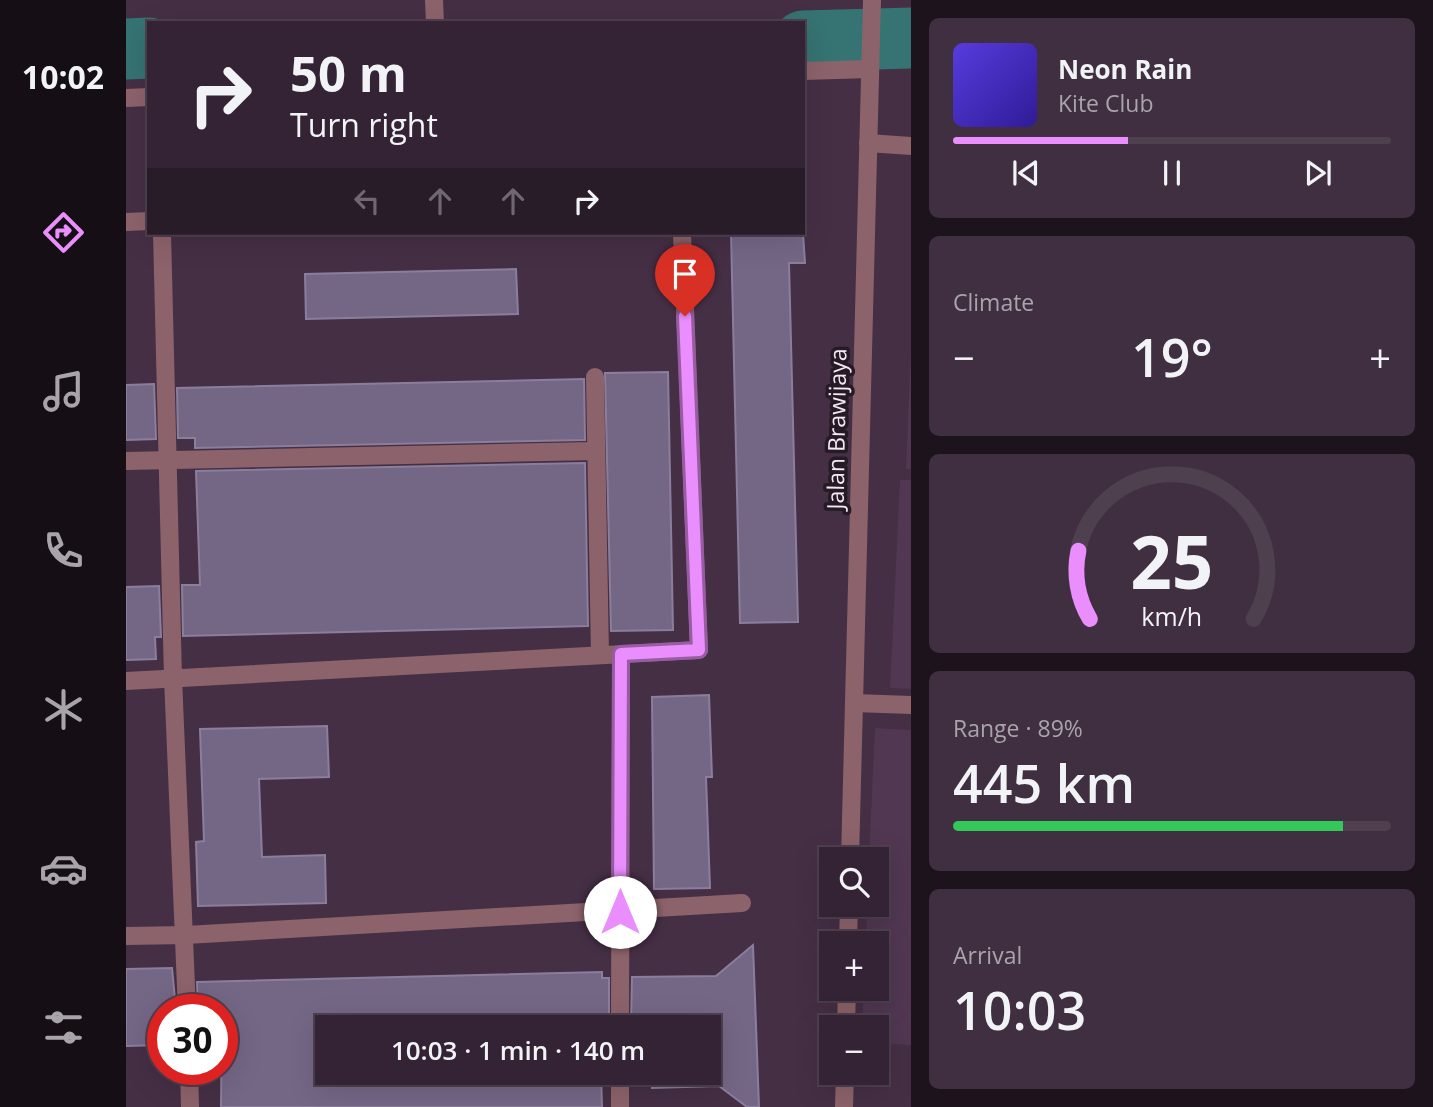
<!DOCTYPE html>
<meta charset="utf-8">
<style>
body{margin:0;font-family:"Open Sans",sans-serif;background:#3f2f40;color:#f1f3f6;height:100vh;display:flex;flex-direction:column;font-size:26px;white-space:nowrap}
*{box-sizing:border-box;margin:0}
p{font-size:23px;color:#a9a4ac}
.icon{flex:none;width:38px;height:38px;fill:none;stroke:currentColor;stroke-width:2;stroke-linecap:round;stroke-linejoin:round}
.map{position:relative;flex:1;overflow:hidden}
.panel{display:flex;flex-direction:column;gap:18px;padding:18px;background:#1d131d;width:522px}
.panel>*{flex:none}
.banner{position:absolute;left:21px;top:21px;width:658px;height:214px;border-radius:0px;box-shadow:0 7px 28px #0002,0 0 0 2px #4e404f;background:#342334;color:#f1f3f6;overflow:hidden}
.tools{position:absolute;left:693px;top:847px;display:grid;gap:14px}
.tools a{display:grid;place-items:center;width:70px;height:70px;border-radius:0px;background:#342334;box-shadow:0 7px 28px #0002,0 0 0 2px #4e404f;font-size:35px}
.speed{position:absolute;left:21px;top:994px;display:flex;gap:14px;font-size:35px;font-weight:700;text-align:center}
.speed>*{display:grid;place-content:center;width:91px;height:91px;border-radius:50%;background:#342334;box-shadow:0 7px 28px #0002,0 0 0 2px #4e404f;line-height:1}
.speed .limit{border:10px solid #d22;background:#fff;color:#111}
.pin{position:absolute;display:grid;place-items:center;width:60px;height:60px;color:#fff;margin:-72px -30px;border-radius:50% 50% 50% 0;rotate:-45deg;box-shadow:0 0 7px #0007}
.pin .icon{rotate:45deg}
.me{position:absolute;width:77px;margin:-38px;rotate:0deg;stroke-linejoin:round;filter:drop-shadow(0 0 5px #0008)}
.turn{display:flex;align-items:center;gap:24px;height:147px;padding:0 28px;font-size:32px}
.turn .icon{width:91px;height:91px;stroke-width:2.5}
.turn b{display:block;font-size:49px;line-height:60px}
.lanes{display:flex;align-items:center;height:66px;padding:0 28px;background:#0003;justify-content:center;gap:35px;direction:ltr}
.lanes .off{opacity:.35}
.big{font-size:52px;font-weight:600;line-height:1.1}
.panel .widget{flex:1;display:flex;flex-direction:column;justify-content:center;gap:10px;min-width:0;padding:0 24px;border-radius:10px;background:#3f2f40}
.panel .dial{align-items:center;gap:0}
.dial svg{height:182px;overflow:visible;fill:none;stroke:#4e404f;stroke-width:7;stroke-linecap:round;text-anchor:middle}
.dial text{fill:#f1f3f6;stroke:none}
.song{display:flex;align-items:center;gap:21px}
.cover{width:84px;height:84px;border-radius:10px;background:linear-gradient(135deg,hsl(250 70% 55%),hsl(250 70% 35%))}
.played{height:7px;border-radius:4px;background:linear-gradient(90deg,#ea8dfd 40%,#4e404f 40%)}
.keys{display:flex;justify-content:space-around;direction:ltr}
.heat{display:flex;justify-content:space-between;align-items:center;font-size:38px;direction:ltr}
.charge{height:10px;border-radius:5px;background:linear-gradient(90deg,#34c759 89%,#4e404f 0)}
.trip{position:absolute;left:189px;top:1015px;width:406px;height:70px;border-radius:0px;background:#342334;box-shadow:0 7px 28px #0002,0 0 0 2px #4e404f;font-weight:600;line-height:70px;text-align:center}
main{display:flex;flex:1;min-height:0}
.tabs{display:flex;flex-direction:column;width:126px;justify-content:space-around;align-items:center;background:#150e15;color:#a9a4ac}
.tabs .icon{width:49px;height:49px}
.tabs .selected{color:#ea8dfd}
.tabs b{font-size:32px;color:#f1f3f6}
.map>svg:first-child{display:block}
</style>
<main>
<nav class="tabs">
<b>10:02</b>
<svg class="icon selected" aria-label="directions" viewBox="0 0 24 24"><path d="M12 3l9 9-9 9-9-9zM9 14v-3h6M13 9l2 2-2 2"/></svg>
<svg class="icon" aria-label="music" viewBox="0 0 24 24"><path d="M9 18V5l10-2v13"/><circle cx="6" cy="18" r="3"/><circle cx="16" cy="16" r="3"/></svg>
<svg class="icon" aria-label="phone" viewBox="0 0 24 24"><path d="M5 4h4l2 5-3 2q2 4 5 5l2-3 5 2v4C11 20 4 13 5 4z"/></svg>
<svg class="icon" aria-label="climate" viewBox="0 0 24 24"><path d="M12 3v18M4 7l16 10M4 17L20 7"/></svg>
<svg class="icon" aria-label="car" viewBox="0 0 24 24"><path d="M5 17H2v-5l4-1 3-4h7l3 4 3 1v5h-3M9 17h6M6 11h13"/><circle cx="7" cy="17" r="2"/><circle cx="17" cy="17" r="2"/></svg>
<svg class="icon" aria-label="filters" viewBox="0 0 24 24"><path d="M4 7h16M4 17h16"/><circle cx="9" cy="7" r="2"/><circle cx="15" cy="17" r="2"/></svg>
</nav>
<div class="map">
<svg width="786" height="1107" viewBox="0 0 786 1107">
<rect width="100%" height="100%" fill="#452f45"/>
<g fill="#513752">
<path d="M785,347L786,469H780Z"/>
<path d="M774,480H785V689L764,688Z"/>
<path d="M749,728L785,730V1045L751,1043V1027H736L738,989H751V943H740L741,905H751V859H743Z"/>
</g>
<g fill="none" stroke-linecap="round" stroke-linejoin="round">
<g stroke="#367373" stroke-width="61">
<path d="M677,41L786,38"/>
<path d="M0,49L23,48"/>
</g>
</g>
<g fill="#746786" stroke="#8b7e9d" stroke-width="2">
<path d="M605,233H677L679,263H663L672,622L614,623Z"/>
<path d="M390,269L392,314L180,319L179,274Z"/>
<path d="M542,372L547,630L485,631L479,373Z"/>
<path d="M458,379L459,440L69,448V438H52L51,388Z"/>
<path d="M28,384L30,439L0,440V385Z"/>
<path d="M459,463L462,626L57,636L56,585H74L70,471Z"/>
<path d="M33,586L35,637H29L30,659L0,660V587Z"/>
<path d="M583,695L586,777H580L584,888L528,889L526,697Z"/>
<path d="M201,726L203,777L133,779L136,857L199,855L200,903L72,906L70,842L78,841L74,729Z"/>
<path d="M627,945L633,1107H621L593,1086L526,1088V1073H583V1027H524V1022L505,1023L506,977L590,976Z"/>
<path d="M46,968L50,1010H37V1045L0,1046V969Z"/>
<path d="M476,972V978H483V1023L473,1024V1027H201V1073H475L476,1107H95L96,1010H72L71,982Z"/>
</g>
<g fill="none" stroke-linecap="round" stroke-linejoin="round">
<g stroke="#8d636b" stroke-width="18">
<path d="M308,0L309,23"/>
<path d="M742,143L786,146"/>
<path d="M0,222L23,221"/>
<path d="M36,233L47,678L61,1010"/>
<path d="M469,377L474,655"/>
<path d="M0,461L470,451"/>
<path d="M0,681L573,650L556,233"/>
<path d="M728,703L786,705"/>
<path d="M0,936L60,935L616,903"/>
<path d="M494,1027L495,654"/>
<path d="M63,1069L64,1107"/>
<path d="M494,1107V1073"/>
</g>
<g stroke="#8d636b" stroke-width="18">
<path d="M677,71L744,69"/>
<path d="M0,98L23,97"/>
<path d="M724,859L746,0"/>
<path d="M722,943L723,905"/>
<path d="M720,1027L721,989"/>
<path d="M718,1107L719,1073"/>
</g>
</g>
<g fill="none" stroke-linecap="round" stroke-linejoin="round">
<g stroke="#985ca4" stroke-width="18">
<path id="route" d="M494,912L495,654L573,650L559,316"/>
</g>
<use href="#route" stroke="#ea8dfd" stroke-width="12"/>
</g>
<g text-anchor="middle" dominant-baseline="central" stroke-width="7" stroke-linejoin="round" paint-order="stroke">
<g font-size="23" fill="#f6e7f6" stroke="#251b25">
<text transform="translate(710 429) rotate(-89)">Jalan Brawijaya</text>
</g>
</g>
</svg>
<div class="tools">
<a><svg class="icon" aria-label="search" viewBox="0 0 24 24"><circle cx="10" cy="10" r="6"/><path d="M15 15l6 6"/></svg></a>
<a>+</a>
<a>−</a>
</div>
<div class="speed"><div class="limit">30</div></div>
<div class="pin" style="left:559px;top:316px;background:#d93025"><svg class="icon" aria-label="arrive" viewBox="0 0 24 24"><path d="M6 21V4h12l-3 4 3 4H6"/></svg></div>
<svg class="me" style="left:494px;top:912px" viewBox="-20 -20 40 40"><circle r="19" fill="#fff"/><path d="M0-13L10 11 0 6-10 11z" fill="#ea8dfd"/></svg>
<div class="trip">10:03 · 1 min · 140 m</div>
<div class="banner">
<div class="turn"><svg class="icon" aria-label="right" viewBox="0 0 24 24"><path d="M7 20v-9h11M14 6l5 5-5 5"/></svg><div><b>50 m</b>Turn right</div></div>
<div class="lanes"><svg class="icon off" aria-label="left" viewBox="0 0 24 24"><path d="M17 20v-9H6M10 6l-5 5 5 5"/></svg><svg class="icon off" aria-label="ahead" viewBox="0 0 24 24"><path d="M12 20V5M6 11l6-6 6 6"/></svg><svg class="icon off" aria-label="ahead" viewBox="0 0 24 24"><path d="M12 20V5M6 11l6-6 6 6"/></svg><svg class="icon" aria-label="right" viewBox="0 0 24 24"><path d="M7 20v-9h11M14 6l5 5-5 5"/></svg></div>
</div>
</div>
<section class="panel">
<div class="widget">
<div class="song"><i class="cover"></i><div><b>Neon Rain</b><p>Kite Club</p></div></div>
<div class="played"></div>
<div class="keys"><svg class="icon" aria-label="previous" viewBox="0 0 24 24"><path d="M18 5L8 12l10 7zM5 5v14"/></svg><svg class="icon" aria-label="pause" viewBox="0 0 24 24"><path d="M8 5v14M16 5v14"/></svg><svg class="icon" aria-label="next" viewBox="0 0 24 24"><path d="M6 5l10 7-10 7zM19 5v14"/></svg></div>
</div>
<div class="widget"><p>Climate</p>
<div class="heat"><a>−</a><b class="big">19°</b><a>+</a></div>
</div>
<div class="widget dial"><svg viewBox="0 0 100 80">
<path d="M14 69A42 42 0 1 1 86 69"/>
<path d="M14 69A42 42 0 0 1 9 39" stroke="#ea8dfd"/>
<text x="50" y="56" font-size="32" font-weight="700">25</text>
<text x="50" y="72" font-size="11">km/h</text>
</svg></div>
<div class="widget"><p>Range · 89%</p><b class="big">445 km</b><div class="charge"></div></div>
<div class="widget"><p>Arrival</p><b class="big">10:03</b></div>
</section>
</main>
